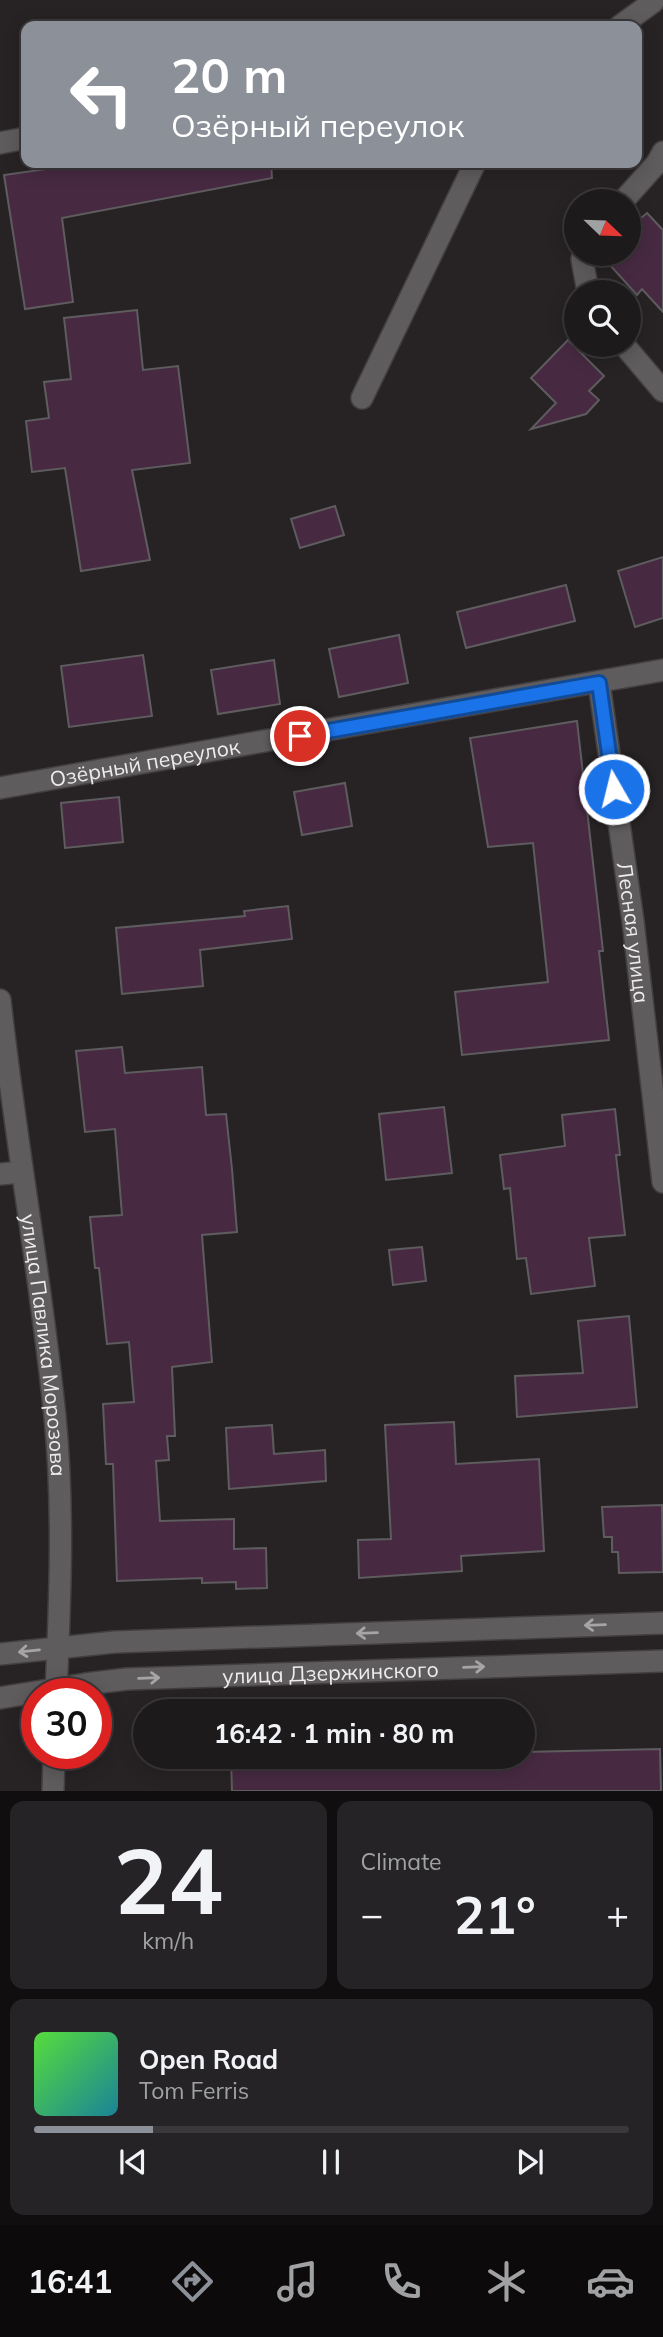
<!DOCTYPE html>
<meta charset="utf-8">
<style>
body{margin:0;font-family:Mulish,sans-serif;background:#252325;color:#f1f3f6;height:100vh;display:flex;flex-direction:column;font-size:26px;white-space:nowrap}
*{box-sizing:border-box;margin:0}
p{font-size:23px;color:#a0a1a3}
.icon{flex:none;width:38px;height:38px;fill:none;stroke:currentColor;stroke-width:2;stroke-linecap:round;stroke-linejoin:round}
.map{position:relative;height:1791px;overflow:hidden}
.details{display:flex;flex-direction:column;gap:10px;padding:10px;background:#100e0f;flex:1}
.details>*{flex:none}
.guide{position:absolute;left:21px;top:21px;width:621px;height:147px;border-radius:14px;box-shadow:0 4px 18px #0003,0 0 0 2px #3b383b;background:#8c9099;color:#fff;overflow:hidden}
.needle{width:46px;rotate:113deg}
.fabs{position:absolute;left:564px;top:189px;display:grid;gap:14px}
.fabs a{display:grid;place-items:center;width:77px;height:77px;border-radius:50%;background:#1d1a1c;box-shadow:0 4px 18px #0003,0 0 0 2px #3b383b;font-size:35px}
.speed{position:absolute;left:21px;top:1678px;display:flex;gap:14px;font-size:35px;font-weight:700;text-align:center}
.speed>*{display:grid;place-content:center;width:91px;height:91px;border-radius:50%;background:#1d1a1c;box-shadow:0 4px 18px #0003,0 0 0 2px #3b383b;line-height:1}
.speed .limit{border:10px solid #d22;background:#fff;color:#111}
.pin{position:absolute;display:grid;place-items:center;width:60px;height:60px;color:#fff;margin:-30px;border:4px solid #fff;border-radius:50%;box-shadow:0 2px 7px #0007}
.me{position:absolute;width:77px;margin:-38px;rotate:352deg;stroke-linejoin:round;filter:drop-shadow(0 0 5px #0008)}
.turn{display:flex;align-items:center;gap:24px;height:147px;padding:0 35px;font-size:32px}
.turn .icon{width:91px;height:91px;stroke-width:2.5}
.turn b{display:block;font-size:49px;line-height:60px}
.big{font-size:52px;font-weight:700;line-height:1.1}
.details .card{flex:1;display:flex;flex-direction:column;justify-content:center;gap:10px;min-width:0;padding:0 24px;border-radius:14px;background:#252325}
.details .dial{align-items:center;gap:0}
.dial b{font-size:91px;line-height:1}
.song{display:flex;align-items:center;gap:21px}
.cover{width:84px;height:84px;border-radius:10px;background:linear-gradient(135deg,hsl(110 70% 55%),hsl(190 70% 35%))}
.played{height:7px;border-radius:4px;background:linear-gradient(90deg,#8c9099 20%,#3b383b 20%)}
.keys{display:flex;justify-content:space-around;direction:ltr}
.heat{display:flex;justify-content:space-between;align-items:center;font-size:38px;direction:ltr}
.details .tiles{flex:1;display:grid;gap:10px;grid-template-columns:1fr 1fr}
.card:last-child{grid-column:span 2}
.trip{position:absolute;left:133px;top:1699px;width:402px;height:70px;border-radius:35px;background:#1d1a1c;box-shadow:0 4px 18px #0003,0 0 0 2px #3b383b;font-weight:700;line-height:70px;text-align:center}
.tab-bar{display:flex;height:112px;justify-content:space-around;align-items:center;background:#0c0a0b;color:#a0a1a3}
.tab-bar .icon{width:49px;height:49px}
.tab-bar .on{color:#8c9099}
.tab-bar b{font-size:32px;color:#f1f3f6}
.map>svg:first-child{display:block}
</style>
<div class="map">
<svg width="663" height="1791" viewBox="0 0 663 1791">
<rect width="100%" height="100%" fill="#272325"/>
<g fill="#472a42" stroke="#5e5c5e" stroke-width="2">
<path d="M88,163H271L272,178L62,218L73,302L25,309L4,175Z"/>
<path d="M647,213L663,230V312L642,289L637,295L600,254H628V229Z"/>
<path d="M137,310L143,370L178,366L190,463L132,470L150,560L81,571L65,468L32,472L26,421L49,418L44,382L71,379L64,318Z"/>
<path d="M568,340L604,376L589,391L599,400L586,414L531,429L556,403L531,378Z"/>
<path d="M335,506L344,535L300,548L291,519Z"/>
<path d="M663,557V618L635,627L618,571Z"/>
<path d="M566,585L575,621L466,648L457,612Z"/>
<path d="M399,635L408,683L339,697L329,649Z"/>
<path d="M143,655L152,716L69,727L61,666Z"/>
<path d="M274,660L280,704L218,714L211,670Z"/>
<path d="M577,721L603,951H599L609,1040L462,1055L455,992L548,982L533,843L488,847L470,738Z"/>
<path d="M345,783L352,826L302,835L294,792Z"/>
<path d="M119,797L123,842L65,848L61,803Z"/>
<path d="M288,906L292,939L200,950L203,986L122,994L116,928L245,916L244,911Z"/>
<path d="M122,1047L125,1073L202,1067L206,1115L226,1114L232,1169L237,1232L202,1235L212,1362L172,1367L175,1436H167L169,1460L156,1461L160,1521L234,1519V1549L266,1548L267,1588L236,1589V1582L202,1583V1578L117,1581L113,1464H106L103,1404L134,1402L129,1342L107,1344L99,1268H95L90,1217L122,1215L115,1129L85,1132L76,1051Z"/>
<path d="M444,1107L452,1173L386,1180L379,1114Z"/>
<path d="M615,1109L620,1155H616L625,1235L589,1238L595,1286L531,1294L526,1258L517,1259L510,1188L504,1189L500,1155L565,1146L562,1115Z"/>
<path d="M422,1247L426,1281L393,1285L389,1250Z"/>
<path d="M629,1316L637,1407L517,1417L515,1376L583,1373L578,1321Z"/>
<path d="M454,1422L456,1464L539,1459L544,1551L461,1556L462,1571L359,1578L358,1540L391,1539L385,1425Z"/>
<path d="M272,1425L274,1454L325,1450L326,1481L229,1489L226,1428Z"/>
<path d="M662,1505L663,1572L619,1573L618,1552H612V1537H604L602,1507Z"/>
<path d="M660,1749L661,1791H232L231,1758L523,1757V1752Z"/>
</g>
<g fill="none" stroke-linecap="round" stroke-linejoin="round">
<g stroke="#433f41" stroke-width="24">
<g id="minor">
<path d="M620,26L653,2"/>
<path d="M0,143L26,138"/>
<path d="M623,201L657,163L663,152"/>
<path d="M584,254L582,259L588,292"/>
<path d="M624,345L663,391"/>
<path d="M362,398L475,163"/>
<path id="s1" d="M599,683L633,921L663,1182"/>
<path id="s2" d="M0,788L663,670"/>
<path id="s3" d="M0,1000C15,1139 41,1277 55,1417C64,1509 60,1602 56,1694"/>
<path d="M0,1174L22,1172"/>
<path d="M0,1654L115,1642L663,1623"/>
<path id="s4" d="M0,1698L85,1684L127,1679L663,1661"/>
<path d="M53,1791L54,1754"/>
</g>
</g>
<use href="#minor" stroke="#5e5c5d" stroke-width="21"/>
</g>
<defs><path id="oneway-shaft" d="M-6 0H5M1.5-3L5.5 0L1.5 3" fill="none" stroke-width="1.6" stroke-linecap="round" stroke-linejoin="round" transform="scale(1.75)"/></defs>
<g stroke="#a6a4a5">
<use href="#oneway-shaft" transform="translate(595 1625) rotate(178)"/>
<use href="#oneway-shaft" transform="translate(367 1633) rotate(178)"/>
<use href="#oneway-shaft" transform="translate(29 1651) rotate(174)"/>
<use href="#oneway-shaft" transform="translate(474 1667) rotate(-2)"/>
<use href="#oneway-shaft" transform="translate(149 1678) rotate(-2)"/>
</g>
<g fill="none" stroke-linecap="round" stroke-linejoin="round">
<g stroke="#114b97" stroke-width="18">
<path id="route" d="M300,736L599,683L614,789"/>
</g>
<use href="#route" stroke="#1a73e8" stroke-width="12"/>
</g>
<g text-anchor="middle" dominant-baseline="central" stroke-width="7" stroke-linejoin="round" paint-order="stroke">
<g font-size="21" fill="#efeced" stroke="#272325">
<text stroke="none"><textPath href="#s2" startOffset="147">Озёрный переулок</textPath></text>
<text stroke="none"><textPath href="#s1" startOffset="252">Лесная улица</textPath></text>
<text stroke="none"><textPath href="#s3" startOffset="348">улица Павлика Морозова</textPath></text>
<text stroke="none"><textPath href="#s4" startOffset="332">улица Дзержинского</textPath></text>
</g>
</g>
</svg>
<div class="fabs">
<a><svg class="needle" viewBox="-14 -14 28 28"><path d="M0-13l5 13h-10z" fill="#e53935"/><path d="M0 13l5-13h-10z" fill="#a0a1a3"/></svg></a>
<a><svg class="icon" aria-label="search" viewBox="0 0 24 24"><circle cx="10" cy="10" r="6"/><path d="M15 15l6 6"/></svg></a>
</div>
<div class="speed"><div class="limit">30</div></div>
<div class="pin" style="left:300px;top:736px;background:#d93025"><svg class="icon" aria-label="arrive" viewBox="0 0 24 24"><path d="M6 21V4h12l-3 4 3 4H6"/></svg></div>
<svg class="me" style="left:614px;top:789px" viewBox="-20 -20 40 40"><circle r="17" fill="#1a73e8" stroke="#fff" stroke-width="3"/><path d="M0-11L8 9 0 5-8 9z" fill="#fff"/></svg>
<div class="trip">16:42 · 1 min · 80 m</div>
<div class="guide">
<div class="turn"><svg class="icon" aria-label="left" viewBox="0 0 24 24"><path d="M17 20v-9H6M10 6l-5 5 5 5"/></svg><div><b>20 m</b>Озёрный переулок</div></div>
</div>
</div>
<section class="details">
<div class="tiles">
<div class="card dial"><b>24</b><p>km/h</p></div>
<div class="card"><p>Climate</p>
<div class="heat"><a>−</a><b class="big">21°</b><a>+</a></div>
</div>
<div class="card">
<div class="song"><i class="cover"></i><div><b>Open Road</b><p>Tom Ferris</p></div></div>
<div class="played"></div>
<div class="keys"><svg class="icon" aria-label="previous" viewBox="0 0 24 24"><path d="M18 5L8 12l10 7zM5 5v14"/></svg><svg class="icon" aria-label="pause" viewBox="0 0 24 24"><path d="M8 5v14M16 5v14"/></svg><svg class="icon" aria-label="next" viewBox="0 0 24 24"><path d="M6 5l10 7-10 7zM19 5v14"/></svg></div>
</div>
</div>
</section>
<nav class="tab-bar">
<b>16:41</b>
<svg class="icon on" aria-label="directions" viewBox="0 0 24 24"><path d="M12 3l9 9-9 9-9-9zM9 14v-3h6M13 9l2 2-2 2"/></svg>
<svg class="icon" aria-label="music" viewBox="0 0 24 24"><path d="M9 18V5l10-2v13"/><circle cx="6" cy="18" r="3"/><circle cx="16" cy="16" r="3"/></svg>
<svg class="icon" aria-label="phone" viewBox="0 0 24 24"><path d="M5 4h4l2 5-3 2q2 4 5 5l2-3 5 2v4C11 20 4 13 5 4z"/></svg>
<svg class="icon" aria-label="climate" viewBox="0 0 24 24"><path d="M12 3v18M4 7l16 10M4 17L20 7"/></svg>
<svg class="icon" aria-label="car" viewBox="0 0 24 24"><path d="M5 17H2v-5l4-1 3-4h7l3 4 3 1v5h-3M9 17h6M6 11h13"/><circle cx="7" cy="17" r="2"/><circle cx="17" cy="17" r="2"/></svg>
</nav>
